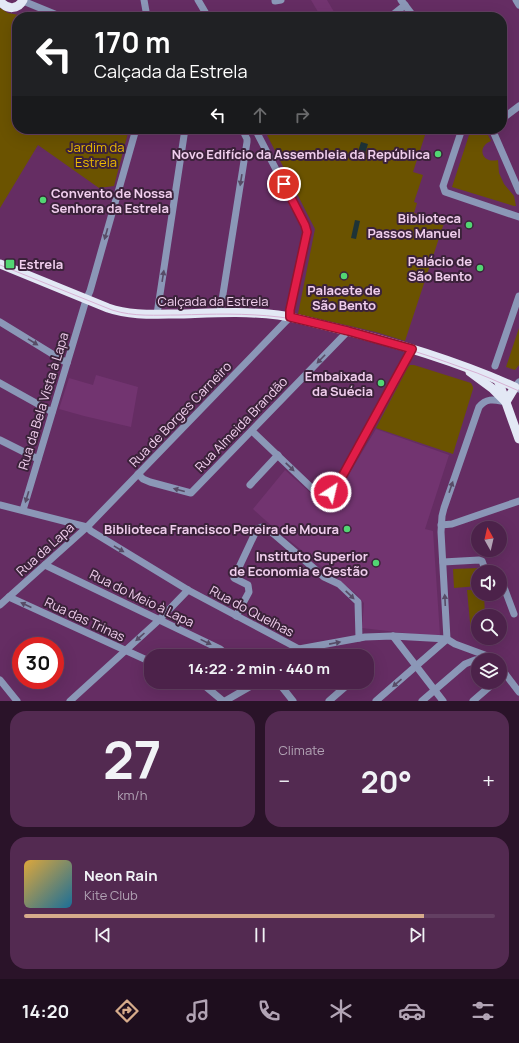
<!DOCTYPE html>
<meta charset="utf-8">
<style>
body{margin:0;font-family:Manrope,sans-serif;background:#532a51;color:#f1f3f6;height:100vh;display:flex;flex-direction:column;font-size:15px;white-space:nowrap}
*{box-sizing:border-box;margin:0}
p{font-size:13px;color:#b2a4b5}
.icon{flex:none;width:22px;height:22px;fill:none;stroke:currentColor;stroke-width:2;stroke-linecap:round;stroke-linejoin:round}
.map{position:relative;height:701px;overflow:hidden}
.details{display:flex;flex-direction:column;gap:10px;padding:10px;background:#2a1329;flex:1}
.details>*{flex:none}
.top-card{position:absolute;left:12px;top:12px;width:495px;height:122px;border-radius:16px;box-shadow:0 4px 16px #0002,0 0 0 1px #633f62;background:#202124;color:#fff;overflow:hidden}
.needle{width:26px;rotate:352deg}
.tools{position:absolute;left:471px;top:521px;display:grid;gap:8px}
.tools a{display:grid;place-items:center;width:36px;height:36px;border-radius:50%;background:#4c224a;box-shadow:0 4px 16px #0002,0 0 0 1px #633f62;font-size:20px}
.speed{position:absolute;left:12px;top:637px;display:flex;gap:8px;font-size:20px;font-weight:700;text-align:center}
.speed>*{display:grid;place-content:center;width:52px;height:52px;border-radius:50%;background:#4c224a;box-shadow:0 4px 16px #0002,0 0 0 1px #633f62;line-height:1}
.speed .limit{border:6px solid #d22;background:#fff;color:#111}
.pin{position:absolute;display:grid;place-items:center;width:34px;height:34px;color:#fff;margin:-17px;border:2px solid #fff;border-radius:50%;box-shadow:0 1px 4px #0007}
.me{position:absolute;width:44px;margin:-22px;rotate:35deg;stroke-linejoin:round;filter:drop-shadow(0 0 3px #0008)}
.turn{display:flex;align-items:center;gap:14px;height:84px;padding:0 16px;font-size:18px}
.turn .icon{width:52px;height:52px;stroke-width:2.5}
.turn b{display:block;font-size:28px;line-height:34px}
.lanes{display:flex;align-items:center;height:38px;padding:0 16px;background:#0003;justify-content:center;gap:20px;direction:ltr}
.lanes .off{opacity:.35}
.big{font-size:30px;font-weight:700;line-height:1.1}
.details .widget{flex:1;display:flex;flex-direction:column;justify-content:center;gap:6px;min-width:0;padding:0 14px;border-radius:16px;background:#532a51}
.details .dial{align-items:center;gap:0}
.dial b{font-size:52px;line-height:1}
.song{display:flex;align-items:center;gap:12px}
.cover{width:48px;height:48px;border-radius:6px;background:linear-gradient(135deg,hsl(40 70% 55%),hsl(200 70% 35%))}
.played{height:4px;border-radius:2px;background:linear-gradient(90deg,#d6ab8b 85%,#633f62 85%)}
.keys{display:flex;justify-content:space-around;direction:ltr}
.heat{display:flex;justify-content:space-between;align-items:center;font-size:22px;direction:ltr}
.details .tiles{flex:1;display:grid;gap:10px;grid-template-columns:1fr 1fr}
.widget:last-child{grid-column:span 2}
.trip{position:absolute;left:144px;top:649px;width:230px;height:40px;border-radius:16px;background:#4c224a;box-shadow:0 4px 16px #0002,0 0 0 1px #633f62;font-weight:700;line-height:40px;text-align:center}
.menu{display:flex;height:64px;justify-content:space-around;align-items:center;background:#1e0e1e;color:#b2a4b5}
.menu .icon{width:28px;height:28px}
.menu .on{color:#d6ab8b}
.menu b{font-size:18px;color:#f1f3f6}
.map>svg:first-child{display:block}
</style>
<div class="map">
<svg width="519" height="701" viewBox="0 0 519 701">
<rect width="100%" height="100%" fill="#652d63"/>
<g fill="#723470">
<path d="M311,0H327L337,17H321Z"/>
<path d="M96,375L138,387L131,427L84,416L59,409L69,378L93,385Z"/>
<path d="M376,429L449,455L425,529L433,531L440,635L439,637L362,628L364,603L356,594L274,528L253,509L285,470L316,498H329L337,494Z"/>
</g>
<g fill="#6b5300">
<path d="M0,8L8,13L19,15L27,12L39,17H17V129H129L114,186L99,188L38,145L0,208Z"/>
<path d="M277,129H427L413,172L423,175L414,202L417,203L414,213L444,223L405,341L376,332L298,314L315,229L267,135Z"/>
<path d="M471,129H485L491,141C476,147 482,164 498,160L499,173L504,184L514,196L516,206H514L452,187Z"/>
<path d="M519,328V365L515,370L506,367Z"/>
<path d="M410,365H414L471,383L473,387V389L453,454L376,428L408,367Z"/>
<path d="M480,568V572H478V586L454,588L453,569Z"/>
<path d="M467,590H478V594H484L485,616H478V632L471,633Z"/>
</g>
<g fill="#1e3337">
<path d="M361,142L368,144L364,157L357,155Z"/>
<path d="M355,220L360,221L356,239L351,238Z"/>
</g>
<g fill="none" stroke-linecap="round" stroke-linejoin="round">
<g stroke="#8b97b7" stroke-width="7">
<path d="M144,0L147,17"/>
<path d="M198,0L208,17"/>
<path d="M275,0V1L281,0"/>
<path d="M401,0L414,17"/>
<path d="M516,0L519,5"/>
<path d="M23,1L62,17"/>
<path d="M390,17L405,5"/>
<path d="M502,119L519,106"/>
<path d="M462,129L443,186L445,192L519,217"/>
<path d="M492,129L519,191"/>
<path d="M220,313L247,142V139L242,129"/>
<path d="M157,314L185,129"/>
<path d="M0,322L67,363"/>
<path d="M495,366L519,296"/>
<path d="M519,382L515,387L519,389"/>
<path d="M0,383L52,412"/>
<path d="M252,431L316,492C334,496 335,488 343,475L412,349"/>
<path d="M0,440L38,459"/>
<path d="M138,474L143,479L150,482L191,493L348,331"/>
<path d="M250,485L278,455"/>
<path d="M0,505L87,527"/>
<path d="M23,510L86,300L90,291L136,129"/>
<path d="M441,525L452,524L519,501"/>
<path d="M87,527L91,531L188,590L299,649L365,637L393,636L447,639L455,644L493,658L494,660"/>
<path d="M443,562L479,560L482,561L486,572"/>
<path d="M45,565L220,649L228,656"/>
<path d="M500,583L502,582L514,614"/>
<path d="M9,597L151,662"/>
<path d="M0,605L87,527L290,317V310L307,232L305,225L255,129"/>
<path d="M236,616L249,592L248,585L234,578L257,529L262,527L268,529L324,577L339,584L358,602L359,638"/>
<path d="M393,636L443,701"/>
<path d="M447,639L441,532L442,516L444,508L479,407C487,397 495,400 506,402"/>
<path d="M292,656L299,649"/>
<path d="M500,667L519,692"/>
<path d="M0,680L17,701"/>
<path d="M196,682L205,686L223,701"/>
<path d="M278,682L293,701"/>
<path d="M70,701L159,620L188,590"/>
<path d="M225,701L258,682"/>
<path d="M329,701L345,687"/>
<path d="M376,701L447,639"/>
<path d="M422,701L465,664L475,660L491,658"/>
<path d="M473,701L495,682"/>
</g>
<g stroke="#e3e8f5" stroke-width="9">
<path d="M0,1C7,10 18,10 23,0"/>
<path d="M0,264L108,308C131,316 156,314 181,314C213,313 245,311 278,315C295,317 313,323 331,327C394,342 456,361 515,387L506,402"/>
<path d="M470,372L493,389L505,401"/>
<path d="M498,380L519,439"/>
</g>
<path stroke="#d7b1d4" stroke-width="1" d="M0,265L112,310C134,317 156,315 179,315C212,314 246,313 279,317C297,319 315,325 332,329C376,339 420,352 463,368C482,374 500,383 519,391"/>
</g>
<defs><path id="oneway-solid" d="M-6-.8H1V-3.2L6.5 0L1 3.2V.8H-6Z"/></defs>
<g fill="#574b66">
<use href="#oneway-solid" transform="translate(241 180) rotate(99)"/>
<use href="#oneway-solid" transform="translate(106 234) rotate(106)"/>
<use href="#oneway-solid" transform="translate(163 276) rotate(-81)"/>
<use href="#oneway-solid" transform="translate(33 342) rotate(32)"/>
<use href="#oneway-solid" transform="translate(321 359) rotate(134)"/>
<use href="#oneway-solid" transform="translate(290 467) rotate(44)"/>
<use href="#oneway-solid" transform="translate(451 487) rotate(-71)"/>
<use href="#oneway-solid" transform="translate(179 490) rotate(-165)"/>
<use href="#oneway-solid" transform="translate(27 497) rotate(107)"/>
<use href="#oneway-solid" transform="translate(119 549) rotate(31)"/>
<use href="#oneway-solid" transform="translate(350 595) rotate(44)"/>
<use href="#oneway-solid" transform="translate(445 600) rotate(-93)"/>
<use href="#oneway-solid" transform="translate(26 605) rotate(-155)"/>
<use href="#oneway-solid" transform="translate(140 637) rotate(138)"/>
<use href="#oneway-solid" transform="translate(206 642) rotate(26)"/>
<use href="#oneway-solid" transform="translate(335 643) rotate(-11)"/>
<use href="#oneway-solid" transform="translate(397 683) rotate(139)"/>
</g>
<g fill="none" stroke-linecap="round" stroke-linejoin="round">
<g stroke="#92132f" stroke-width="10">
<path id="route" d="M284,184L305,225L307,232L290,310V317L348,331L412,349L343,475L331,492"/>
</g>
<use href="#route" stroke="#e11d48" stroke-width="7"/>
</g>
<g fill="#52d673" stroke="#3b223a" stroke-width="1.5">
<circle cx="438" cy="154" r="4"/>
<circle cx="43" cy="200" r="4"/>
<circle cx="469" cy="225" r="4"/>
<rect x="5" y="259" width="10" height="10" rx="2"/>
<circle cx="480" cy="268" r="4"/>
<circle cx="344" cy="276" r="4"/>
<circle cx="381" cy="383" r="4"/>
<circle cx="347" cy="529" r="4"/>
<circle cx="376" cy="563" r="4"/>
</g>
<g text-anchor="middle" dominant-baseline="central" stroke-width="4" stroke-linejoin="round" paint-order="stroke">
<g font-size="13" fill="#eb0" stroke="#3b223a">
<text x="96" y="147">Jardim da<tspan x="96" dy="15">Estrela</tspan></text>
</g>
<g font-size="13" font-weight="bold" fill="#f0ceed" stroke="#3b223a" text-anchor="end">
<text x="430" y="154">Novo Edifício da Assembleia da República</text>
<text x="51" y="193" text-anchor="start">Convento de Nossa<tspan x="51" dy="15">Senhora da Estrela</tspan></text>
<text x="461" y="218">Biblioteca<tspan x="461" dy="15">Passos Manuel</tspan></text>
<text x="472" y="261">Palácio de<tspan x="472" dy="15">São Bento</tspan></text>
<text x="19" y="264" text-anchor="start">Estrela</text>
<text x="344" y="290" text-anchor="middle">Palacete de<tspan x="344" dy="15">São Bento</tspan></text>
<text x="373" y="376">Embaixada<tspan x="373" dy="15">da Suécia</tspan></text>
<text x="339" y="529">Biblioteca Francisco Pereira de Moura</text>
<text x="368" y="556">Instituto Superior<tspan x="368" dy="15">de Economia e Gestão</tspan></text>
</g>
<g font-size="13" fill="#f0ceed" stroke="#3b223a">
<text x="213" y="301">Calçada da Estrela</text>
<text transform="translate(43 401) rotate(-73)">Rua da Bela Vista à Lapa</text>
<text transform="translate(180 414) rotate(-46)">Rua de Borges Carneiro</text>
<text transform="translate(241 424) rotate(-46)">Rua Almeida Brandão</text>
<text transform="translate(45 549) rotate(-42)">Rua da Lapa</text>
<text transform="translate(142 598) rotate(26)">Rua do Meio à Lapa</text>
<text transform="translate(252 611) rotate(28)">Rua do Quelhas</text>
<text transform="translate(85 619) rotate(25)">Rua das Trinas</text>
</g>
</g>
</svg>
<div class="tools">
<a><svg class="needle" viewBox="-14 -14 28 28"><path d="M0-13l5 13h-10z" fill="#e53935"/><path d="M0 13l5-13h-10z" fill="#b2a4b5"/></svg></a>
<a><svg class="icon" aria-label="sound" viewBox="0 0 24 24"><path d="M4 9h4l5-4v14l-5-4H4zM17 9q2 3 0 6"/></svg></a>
<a><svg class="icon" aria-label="search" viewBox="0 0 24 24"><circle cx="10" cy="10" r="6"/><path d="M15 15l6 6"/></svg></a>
<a><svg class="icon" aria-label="layers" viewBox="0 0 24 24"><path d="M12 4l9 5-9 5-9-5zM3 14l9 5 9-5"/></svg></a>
</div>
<div class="speed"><div class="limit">30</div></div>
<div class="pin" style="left:284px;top:184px;background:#d93025"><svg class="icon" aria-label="arrive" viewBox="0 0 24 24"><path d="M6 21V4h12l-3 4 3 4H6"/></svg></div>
<svg class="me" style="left:331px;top:492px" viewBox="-20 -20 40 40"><circle r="17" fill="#e11d48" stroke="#fff" stroke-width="3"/><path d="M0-11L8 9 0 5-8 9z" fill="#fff"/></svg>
<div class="trip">14:22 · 2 min · 440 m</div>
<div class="top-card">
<div class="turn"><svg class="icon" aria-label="left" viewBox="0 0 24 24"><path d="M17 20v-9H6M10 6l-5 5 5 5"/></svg><div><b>170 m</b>Calçada da Estrela</div></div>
<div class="lanes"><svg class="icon" aria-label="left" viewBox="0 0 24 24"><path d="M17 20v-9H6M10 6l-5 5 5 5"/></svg><svg class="icon off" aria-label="ahead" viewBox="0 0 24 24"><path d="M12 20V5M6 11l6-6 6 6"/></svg><svg class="icon off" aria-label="right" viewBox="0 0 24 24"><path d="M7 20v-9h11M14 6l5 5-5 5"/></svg></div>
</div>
</div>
<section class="details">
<div class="tiles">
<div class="widget dial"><b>27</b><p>km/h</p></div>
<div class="widget"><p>Climate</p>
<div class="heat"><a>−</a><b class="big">20°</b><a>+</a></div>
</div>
<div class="widget">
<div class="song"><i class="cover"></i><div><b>Neon Rain</b><p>Kite Club</p></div></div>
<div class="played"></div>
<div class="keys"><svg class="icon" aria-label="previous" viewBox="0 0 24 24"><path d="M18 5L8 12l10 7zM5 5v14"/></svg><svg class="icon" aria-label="pause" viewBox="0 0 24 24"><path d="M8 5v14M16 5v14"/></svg><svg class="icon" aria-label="next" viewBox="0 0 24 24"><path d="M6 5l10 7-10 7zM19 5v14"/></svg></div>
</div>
</div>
</section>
<nav class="menu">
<b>14:20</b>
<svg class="icon on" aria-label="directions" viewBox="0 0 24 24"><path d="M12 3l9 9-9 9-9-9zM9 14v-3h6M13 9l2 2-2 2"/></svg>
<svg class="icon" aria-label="music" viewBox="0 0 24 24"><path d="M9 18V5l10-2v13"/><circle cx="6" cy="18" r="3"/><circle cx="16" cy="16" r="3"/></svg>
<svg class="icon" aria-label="phone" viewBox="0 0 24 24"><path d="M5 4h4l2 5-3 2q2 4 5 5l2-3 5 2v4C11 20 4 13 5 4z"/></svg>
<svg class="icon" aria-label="climate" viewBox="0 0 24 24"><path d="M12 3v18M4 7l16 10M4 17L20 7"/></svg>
<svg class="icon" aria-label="car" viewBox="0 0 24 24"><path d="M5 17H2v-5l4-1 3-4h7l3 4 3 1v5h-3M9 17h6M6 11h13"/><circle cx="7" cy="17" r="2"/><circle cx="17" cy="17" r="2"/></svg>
<svg class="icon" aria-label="filters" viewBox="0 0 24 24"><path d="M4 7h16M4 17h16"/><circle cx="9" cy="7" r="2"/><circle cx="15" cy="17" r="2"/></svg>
</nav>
